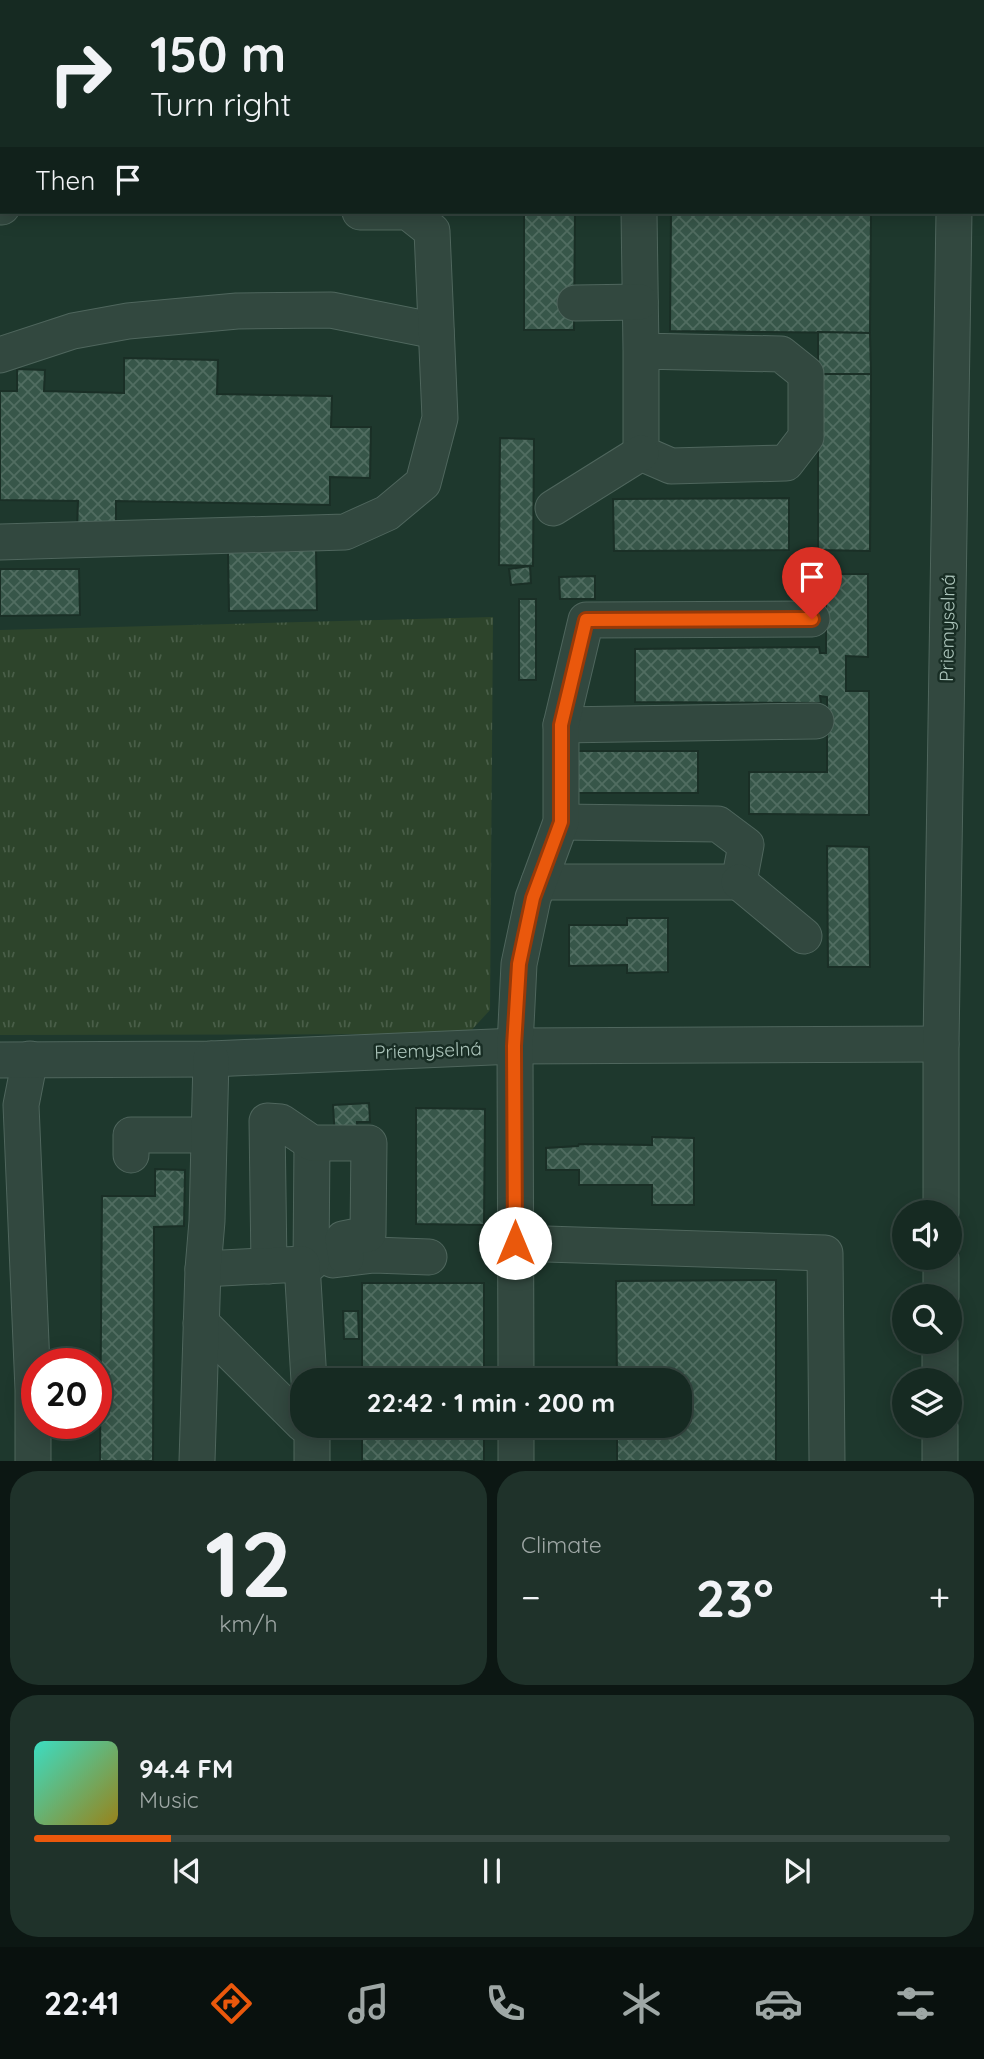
<!DOCTYPE html>
<meta charset="utf-8">
<style>
body{margin:0;font-family:Quicksand,sans-serif;background:#1f322a;color:#f1f3f6;height:100vh;display:flex;flex-direction:column;font-size:26px;white-space:nowrap}
*{box-sizing:border-box;margin:0}
p{font-size:23px;color:#9ea7a5}
.icon{flex:none;width:38px;height:38px;fill:none;stroke:currentColor;stroke-width:2;stroke-linecap:round;stroke-linejoin:round}
.map{position:relative;height:1461px;overflow:hidden}
.sheet{display:flex;flex-direction:column;gap:10px;padding:10px;background:#0c1713;flex:1}
.sheet>*{flex:none}
.hud{position:absolute;left:0px;top:0px;width:985px;height:214px;box-shadow:0 4px 18px #0003,0 0 0 2px #354640;background:#162a22;color:#f1f3f6;overflow:hidden}
.controls{position:absolute;left:892px;top:1200px;display:grid;gap:14px}
.controls a{display:grid;place-items:center;width:70px;height:70px;border-radius:50%;background:#162a22;box-shadow:0 4px 18px #0003,0 0 0 2px #354640;font-size:35px}
.speed{position:absolute;left:21px;top:1348px;display:flex;gap:14px;font-size:35px;font-weight:700;text-align:center}
.speed>*{display:grid;place-content:center;width:91px;height:91px;border-radius:50%;background:#162a22;box-shadow:0 4px 18px #0003,0 0 0 2px #354640;line-height:1}
.speed .limit{border:10px solid #d22;background:#fff;color:#111}
.pin{position:absolute;display:grid;place-items:center;width:60px;height:60px;color:#fff;margin:-72px -30px;border-radius:50% 50% 50% 0;rotate:-45deg;box-shadow:0 0 7px #0007}
.pin .icon{rotate:45deg}
.me{position:absolute;width:77px;margin:-38px;rotate:0deg;stroke-linejoin:round;filter:drop-shadow(0 0 5px #0008)}
.turn{display:flex;align-items:center;gap:24px;height:147px;padding:0 35px;font-size:32px}
.turn .icon{width:91px;height:91px;stroke-width:2.5}
.turn b{display:block;font-size:49px;line-height:60px}
.then{display:flex;align-items:center;height:66px;padding:0 35px;background:#0003;gap:14px;font-size:26px}
.big{font-size:52px;font-weight:700;line-height:1.1}
.sheet .tile{flex:1;display:flex;flex-direction:column;justify-content:center;gap:10px;min-width:0;padding:0 24px;border-radius:28px;background:#1f322a}
.sheet .dial{align-items:center;gap:0}
.dial b{font-size:91px;line-height:1}
.song{display:flex;align-items:center;gap:21px}
.cover{width:84px;height:84px;border-radius:10px;background:linear-gradient(135deg,hsl(170 70% 55%),hsl(50 70% 35%))}
.played{height:7px;border-radius:4px;background:linear-gradient(90deg,#ea580c 15%,#354640 15%)}
.keys{display:flex;justify-content:space-around;direction:ltr}
.heat{display:flex;justify-content:space-between;align-items:center;font-size:38px;direction:ltr}
.sheet .tiles{flex:1;display:grid;gap:10px;grid-template-columns:1fr 1fr}
.tile:last-child{grid-column:span 2}
.trip{position:absolute;left:290px;top:1368px;width:402px;height:70px;border-radius:28px;background:#162a22;box-shadow:0 4px 18px #0003,0 0 0 2px #354640;font-weight:700;line-height:70px;text-align:center}
.tabs{display:flex;height:112px;justify-content:space-around;align-items:center;background:#09110e;color:#9ea7a5}
.tabs .icon{width:49px;height:49px}
.tabs .active{color:#ea580c}
.tabs b{font-size:32px;color:#f1f3f6}
.map>svg:first-child{display:block}
</style>
<div class="map">
<svg width="984" height="1461" viewBox="0 0 984 1461">
<defs>
<pattern id="grass-tufts" width="24" height="20" patternUnits="userSpaceOnUse" patternTransform="scale(1.75)"><rect width="24" height="20" fill="#2d442b"/><path d="M3 7l-1-3M5 7V3M7 7l1-3M15 17l-1-3M17 17v-4M19 17l1-3" fill="none" stroke="#495e48"/></pattern>
<pattern id="building-cross-hatch" width="8" height="8" patternUnits="userSpaceOnUse" patternTransform="scale(1.75)"><rect width="8" height="8" fill="#375649"/><path d="M0 0l8 8M0 8l8-8" fill="none" stroke="#516d61"/></pattern>
</defs>
<rect width="100%" height="100%" fill="#1e382d"/>
<path fill="url(#grass-tufts)" d="M493,617L490,1010L468,1034L0,1035V630Z"/>
<g fill="url(#building-cross-hatch)" stroke="#1a2f26" stroke-width="2">
<rect x="525" y="0" width="52" height="2"/>
<rect x="672" y="0" width="199" height="2"/>
<path d="M524,212H575L574,330H524Z"/>
<path d="M671,212H871L870,333L670,331Z"/>
<path d="M818,332L870,333L871,374H818Z"/>
<path d="M124,358L218,360L217,394L332,396L331,427H371L370,478L330,477V505L116,501V530H77L78,501L0,500V391H17V369L45,370L44,391L124,393Z"/>
<path d="M818,374H871L870,551L818,550Z"/>
<path d="M500,438L534,439L533,566L499,565Z"/>
<path d="M789,498V550L614,551L613,499Z"/>
<path d="M316,549L317,610L229,611L228,550Z"/>
<path d="M530,566L531,583L511,585L509,569Z"/>
<path d="M0,569H79L80,615L0,616Z"/>
<path d="M826,574H868V657L846,656V691H869V815L749,814V772H827V697L820,696L821,703L635,702V649L819,647L820,653H826Z"/>
<path d="M595,576V599H560L559,577Z"/>
<rect x="519" y="599" width="17" height="81"/>
<rect x="578" y="751" width="120" height="42"/>
<path d="M827,846L869,847L870,967H828Z"/>
<path d="M627,918H668V972L627,973V965L569,966V925H627Z"/>
<path d="M369,1103L370,1122H357L358,1138L335,1139L333,1105Z"/>
<path d="M416,1108L485,1109L484,1225L416,1224Z"/>
<path d="M652,1137L694,1138V1205H652V1185H579V1170H546V1148L578,1146L579,1144L652,1145Z"/>
<path d="M155,1169L185,1170L184,1226L154,1227L153,1461H100L102,1196H155Z"/>
<path d="M776,1280V1461H617V1426H681V1381H617L616,1281Z"/>
<rect x="362" y="1283" width="122" height="98"/>
<path d="M343,1311H358L359,1339H344Z"/>
<rect x="362" y="1426" width="122" height="35"/>
</g>
<g fill="none" stroke-linecap="round" stroke-linejoin="round">
<g stroke="#4f665d" stroke-width="37">
<g id="minor">
<path d="M85,0V2"/>
<path d="M144,0L147,2"/>
<path d="M397,2L399,0"/>
<path d="M635,2V0"/>
<path d="M958,2V0"/>
<path d="M0,57H2"/>
<path d="M0,94H2"/>
<path d="M0,207H2"/>
<path d="M639,212L641,351V453L671,466L786,463L806,437V374L781,354L641,351"/>
<path d="M575,303L640,302"/>
<path d="M0,355L73,331L128,321L237,311L331,310L436,331"/>
<path d="M553,508L641,453"/>
<path d="M0,542L345,532L387,513L423,483L440,418L432,231L408,212H360"/>
<path d="M561,725L816,721"/>
<path d="M539,882H739L746,845L718,824L561,822"/>
<path d="M739,882L804,936"/>
<path d="M30,1059L21,1105L33,1390V1461"/>
<path d="M0,1060L211,1059L515,1046L941,1044"/>
<path d="M131,1155V1135H208"/>
<path d="M941,1213V1044L954,212"/>
<path d="M515,1243L825,1253L827,1461"/>
<path d="M333,1260L374,1255L429,1257"/>
<path d="M311,1263L312,1143"/>
<path d="M269,1266L267,1121L281,1122L312,1143H369L368,1234L343,1239L346,1258"/>
<path d="M203,1269L302,1264L309,1381"/>
<path d="M941,1297V1258"/>
<path d="M201,1323L303,1424"/>
<path d="M516,1381L515,1046L519,964L533,898L561,822V725L586,620L812,619"/>
<path d="M940,1381V1342"/>
<path d="M312,1426V1461"/>
<path d="M516,1426V1461"/>
<path d="M197,1461L203,1269L207,1221L211,1059"/>
<path d="M940,1461V1426"/>
</g>
</g>
<use href="#minor" stroke="#32483f" stroke-width="35"/>
</g>
<g fill="none" stroke-linecap="round" stroke-linejoin="round">
<g stroke="#983908" stroke-width="18">
<path id="route" d="M515,1243L514,1046L519,964L533,898L561,822V725L586,620L812,619"/>
</g>
<use href="#route" stroke="#ea580c" stroke-width="12"/>
</g>
<g text-anchor="middle" dominant-baseline="central" stroke-width="5" stroke-linejoin="round" paint-order="stroke">
<g font-size="19" fill="#acc5bb" stroke="#182d24">
<text transform="translate(947 628) rotate(-89)">Priemyselná</text>
<text transform="translate(428 1050) rotate(-2)">Priemyselná</text>
</g>
</g>
</svg>
<div class="controls">
<a><svg class="icon" aria-label="sound" viewBox="0 0 24 24"><path d="M4 9h4l5-4v14l-5-4H4zM17 9q2 3 0 6"/></svg></a>
<a><svg class="icon" aria-label="search" viewBox="0 0 24 24"><circle cx="10" cy="10" r="6"/><path d="M15 15l6 6"/></svg></a>
<a><svg class="icon" aria-label="layers" viewBox="0 0 24 24"><path d="M12 4l9 5-9 5-9-5zM3 14l9 5 9-5"/></svg></a>
</div>
<div class="speed"><div class="limit">20</div></div>
<div class="pin" style="left:812px;top:619px;background:#d93025"><svg class="icon" aria-label="arrive" viewBox="0 0 24 24"><path d="M6 21V4h12l-3 4 3 4H6"/></svg></div>
<svg class="me" style="left:515px;top:1243px" viewBox="-20 -20 40 40"><circle r="19" fill="#fff"/><path d="M0-13L10 11 0 6-10 11z" fill="#ea580c"/></svg>
<div class="trip">22:42 · 1 min · 200 m</div>
<div class="hud">
<div class="turn"><svg class="icon" aria-label="right" viewBox="0 0 24 24"><path d="M7 20v-9h11M14 6l5 5-5 5"/></svg><div><b>150 m</b>Turn right</div></div>
<div class="then">Then<svg class="icon" aria-label="arrive" viewBox="0 0 24 24"><path d="M6 21V4h12l-3 4 3 4H6"/></svg></div>
</div>
</div>
<section class="sheet">
<div class="tiles">
<div class="tile dial"><b>12</b><p>km/h</p></div>
<div class="tile"><p>Climate</p>
<div class="heat"><a>−</a><b class="big">23°</b><a>+</a></div>
</div>
<div class="tile">
<div class="song"><i class="cover"></i><div><b>94.4 FM</b><p>Music</p></div></div>
<div class="played"></div>
<div class="keys"><svg class="icon" aria-label="previous" viewBox="0 0 24 24"><path d="M18 5L8 12l10 7zM5 5v14"/></svg><svg class="icon" aria-label="pause" viewBox="0 0 24 24"><path d="M8 5v14M16 5v14"/></svg><svg class="icon" aria-label="next" viewBox="0 0 24 24"><path d="M6 5l10 7-10 7zM19 5v14"/></svg></div>
</div>
</div>
</section>
<nav class="tabs">
<b>22:41</b>
<svg class="icon active" aria-label="directions" viewBox="0 0 24 24"><path d="M12 3l9 9-9 9-9-9zM9 14v-3h6M13 9l2 2-2 2"/></svg>
<svg class="icon" aria-label="music" viewBox="0 0 24 24"><path d="M9 18V5l10-2v13"/><circle cx="6" cy="18" r="3"/><circle cx="16" cy="16" r="3"/></svg>
<svg class="icon" aria-label="phone" viewBox="0 0 24 24"><path d="M5 4h4l2 5-3 2q2 4 5 5l2-3 5 2v4C11 20 4 13 5 4z"/></svg>
<svg class="icon" aria-label="climate" viewBox="0 0 24 24"><path d="M12 3v18M4 7l16 10M4 17L20 7"/></svg>
<svg class="icon" aria-label="car" viewBox="0 0 24 24"><path d="M5 17H2v-5l4-1 3-4h7l3 4 3 1v5h-3M9 17h6M6 11h13"/><circle cx="7" cy="17" r="2"/><circle cx="17" cy="17" r="2"/></svg>
<svg class="icon" aria-label="filters" viewBox="0 0 24 24"><path d="M4 7h16M4 17h16"/><circle cx="9" cy="7" r="2"/><circle cx="15" cy="17" r="2"/></svg>
</nav>
